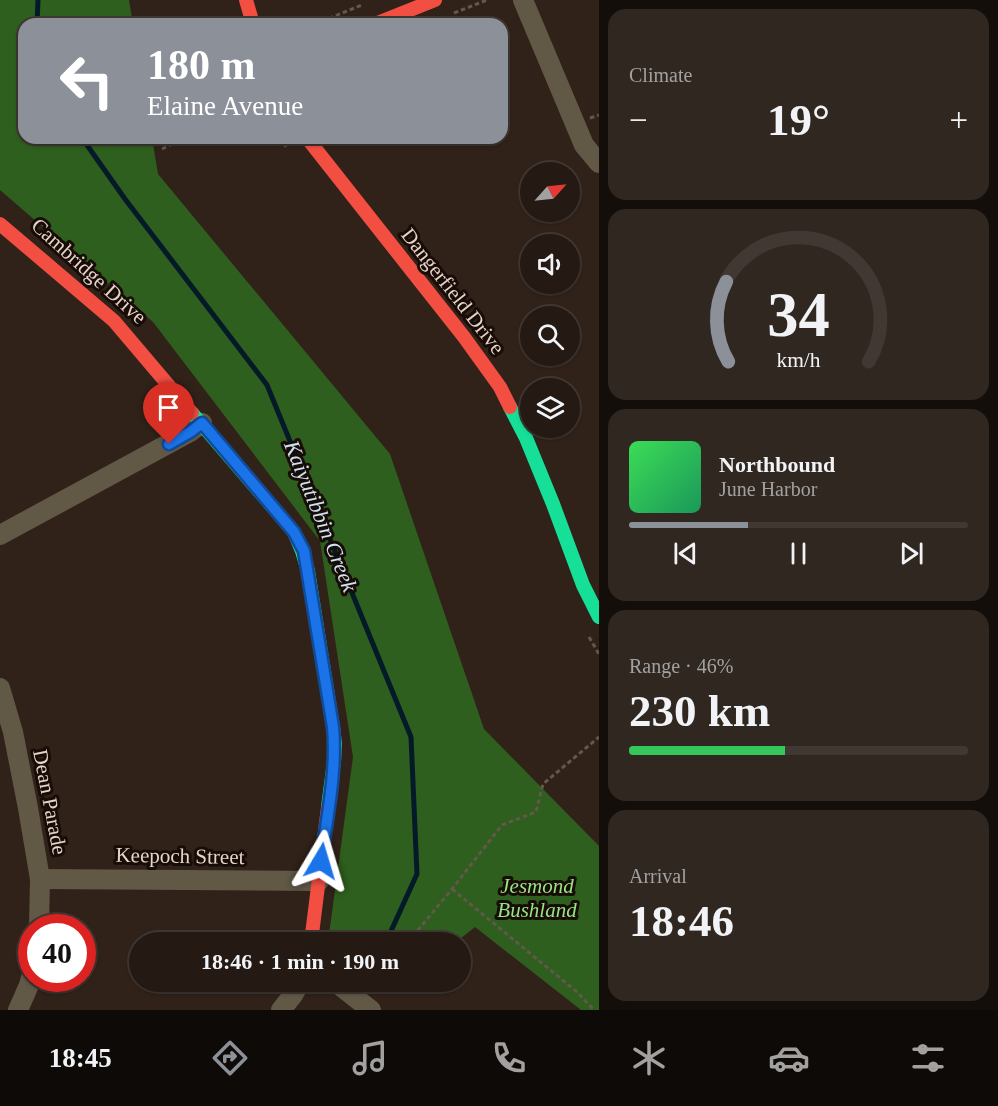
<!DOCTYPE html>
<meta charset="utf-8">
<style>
body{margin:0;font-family:"Times New Roman",serif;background:#302721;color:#f1f3f6;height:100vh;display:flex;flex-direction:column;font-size:22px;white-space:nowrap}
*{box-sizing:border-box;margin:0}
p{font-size:20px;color:#a3a1a0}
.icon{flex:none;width:33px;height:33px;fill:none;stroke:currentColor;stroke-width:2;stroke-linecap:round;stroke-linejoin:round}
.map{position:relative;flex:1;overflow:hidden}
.side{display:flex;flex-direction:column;gap:9px;padding:9px;background:#140e0a;width:399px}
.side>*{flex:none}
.banner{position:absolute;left:18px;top:18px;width:490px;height:126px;border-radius:18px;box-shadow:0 2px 4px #0004,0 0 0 2px #413833;background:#8c9099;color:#fff;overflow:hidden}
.needle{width:39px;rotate:63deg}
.tools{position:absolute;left:520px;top:162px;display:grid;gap:12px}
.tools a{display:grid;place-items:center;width:60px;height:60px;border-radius:50%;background:#241a13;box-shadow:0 2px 4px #0004,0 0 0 2px #413833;font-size:30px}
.speed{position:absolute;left:18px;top:914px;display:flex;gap:12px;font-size:30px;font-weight:700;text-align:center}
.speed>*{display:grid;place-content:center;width:78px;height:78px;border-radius:50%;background:#241a13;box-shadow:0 2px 4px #0004,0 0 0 2px #413833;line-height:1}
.speed .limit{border:9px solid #d22;background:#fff;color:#111}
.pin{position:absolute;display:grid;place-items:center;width:51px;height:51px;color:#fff;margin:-62px -26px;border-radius:50% 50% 50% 0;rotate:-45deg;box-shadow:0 0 6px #0007}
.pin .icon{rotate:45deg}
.me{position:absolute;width:66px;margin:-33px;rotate:7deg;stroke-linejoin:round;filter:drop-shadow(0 0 4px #0008)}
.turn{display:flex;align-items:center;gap:21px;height:126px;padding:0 30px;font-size:27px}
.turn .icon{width:78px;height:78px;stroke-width:2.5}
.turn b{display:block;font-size:42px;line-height:51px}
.big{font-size:45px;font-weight:600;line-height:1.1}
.side .card{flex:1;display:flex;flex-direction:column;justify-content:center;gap:9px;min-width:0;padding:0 21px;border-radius:18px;background:#302721}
.side .dial{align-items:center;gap:0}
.dial svg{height:156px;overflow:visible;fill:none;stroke:#413833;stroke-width:7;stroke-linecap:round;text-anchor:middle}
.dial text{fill:#f1f3f6;stroke:none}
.song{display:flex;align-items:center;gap:18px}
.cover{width:72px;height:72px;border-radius:9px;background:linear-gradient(135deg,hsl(130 70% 55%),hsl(150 70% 35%))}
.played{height:6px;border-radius:3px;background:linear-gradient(90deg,#8c9099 35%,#413833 35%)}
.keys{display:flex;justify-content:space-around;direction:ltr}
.heat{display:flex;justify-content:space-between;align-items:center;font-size:33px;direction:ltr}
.charge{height:9px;border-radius:4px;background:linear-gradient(90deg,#34c759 46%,#413833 0)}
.trip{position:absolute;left:129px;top:932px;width:342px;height:60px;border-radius:30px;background:#241a13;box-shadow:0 2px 4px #0004,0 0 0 2px #413833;font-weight:600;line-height:60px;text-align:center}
.tabs{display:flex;height:96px;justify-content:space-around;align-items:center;background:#0e0a08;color:#a3a1a0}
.tabs .icon{width:42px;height:42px}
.tabs .current{color:#8c9099}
.tabs b{font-size:27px;color:#f1f3f6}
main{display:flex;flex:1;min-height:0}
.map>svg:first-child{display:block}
</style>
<main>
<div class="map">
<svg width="599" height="1010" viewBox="0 0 599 1010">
<rect width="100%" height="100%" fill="#302219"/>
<path fill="#2e5f1e" d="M0,0H129L133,24H24V138H152L158,174L390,454L484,729L599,846V1010H581L475,927L456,942H328L353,757L320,541L153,322L0,190Z"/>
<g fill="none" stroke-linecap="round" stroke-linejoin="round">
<g stroke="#041a28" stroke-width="5">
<path d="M37,24L38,0"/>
<path d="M82,138L125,199L267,385L411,737L417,874L386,942"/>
</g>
<g stroke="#62584b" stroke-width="3" stroke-dasharray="4.5 3" stroke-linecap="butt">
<path d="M454,13L487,0"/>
<path d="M315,24L362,5"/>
<path d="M590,118L599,115"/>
<path d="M280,138L286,147"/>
<path d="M162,149L184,138"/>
<path d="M589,637L599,654"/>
<path d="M452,889L577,992L594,1010"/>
<path d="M408,942L452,889L502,825L536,812L543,784L599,737"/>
</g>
<g stroke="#615846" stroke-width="20">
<path d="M523,0L584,145L599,163"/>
<path d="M0,535L190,432L202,423"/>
<path d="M0,688L13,732L28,808L40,879L39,927"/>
<path d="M40,879L319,881"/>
<path d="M334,981L371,1010"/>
<path d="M18,1010L29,985L32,974"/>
<path d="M281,1010L293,995L301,981"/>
</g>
<g stroke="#16e098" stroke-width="14">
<path d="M510,407L526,438L553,504L583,585L599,617"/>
<path d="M192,413L294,532L302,551L308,571L333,727L335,744L334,762L328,807"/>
</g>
<g stroke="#f24e42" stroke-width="14">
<path d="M246,0L253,24"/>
<path d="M375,24L435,0"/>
<path d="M307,138L464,337L500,387L510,407"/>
<path d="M0,224L114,321L192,413"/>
<path d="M311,942L328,807"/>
</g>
</g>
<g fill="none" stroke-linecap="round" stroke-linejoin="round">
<g stroke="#114b97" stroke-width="15">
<path id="route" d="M169,444L190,432L202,423L294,532L304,551L333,727C337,771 327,817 321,861"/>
</g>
<use href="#route" stroke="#1a73e8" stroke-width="10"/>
</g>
<g text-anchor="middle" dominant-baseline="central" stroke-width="6" stroke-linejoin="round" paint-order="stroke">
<g font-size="21" fill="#e6d4cb" stroke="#180c07">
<text transform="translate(89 271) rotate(42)">Cambridge Drive</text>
<text transform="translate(453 291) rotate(52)">Dangerfield Drive</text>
<text transform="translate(50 802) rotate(79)">Dean Parade</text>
<text transform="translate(180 856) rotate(1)">Keepoch Street</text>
</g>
<g font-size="21" font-style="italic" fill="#95e583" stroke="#180c07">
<text x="537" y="886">Jesmond<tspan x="537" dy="24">Bushland</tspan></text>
</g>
<g font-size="22" font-style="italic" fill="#cfe4f3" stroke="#180c07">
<text transform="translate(321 516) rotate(68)">Kaiyutibbin Creek</text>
</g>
</g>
</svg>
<div class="tools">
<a><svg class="needle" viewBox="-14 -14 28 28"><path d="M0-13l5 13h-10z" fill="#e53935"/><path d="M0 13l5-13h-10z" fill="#a3a1a0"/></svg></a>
<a><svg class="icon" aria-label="sound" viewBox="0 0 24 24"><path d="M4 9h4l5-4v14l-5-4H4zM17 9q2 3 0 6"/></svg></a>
<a><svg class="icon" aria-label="search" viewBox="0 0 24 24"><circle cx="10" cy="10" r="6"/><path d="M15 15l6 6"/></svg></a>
<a><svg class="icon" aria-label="layers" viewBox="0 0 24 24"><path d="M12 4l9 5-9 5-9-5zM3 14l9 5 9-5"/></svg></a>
</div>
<div class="speed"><div class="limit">40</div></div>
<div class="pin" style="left:169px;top:444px;background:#d93025"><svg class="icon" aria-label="arrive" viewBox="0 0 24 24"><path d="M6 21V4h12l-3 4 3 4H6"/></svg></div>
<svg class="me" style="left:321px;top:861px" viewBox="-20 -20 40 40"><path d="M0-17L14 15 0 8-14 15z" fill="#1a73e8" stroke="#fff" stroke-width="4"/></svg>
<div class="trip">18:46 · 1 min · 190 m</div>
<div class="banner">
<div class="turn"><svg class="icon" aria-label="left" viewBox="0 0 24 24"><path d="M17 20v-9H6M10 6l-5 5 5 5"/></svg><div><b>180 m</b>Elaine Avenue</div></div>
</div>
</div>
<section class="side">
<div class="card"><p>Climate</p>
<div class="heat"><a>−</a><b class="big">19°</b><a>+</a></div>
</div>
<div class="card dial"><svg viewBox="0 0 100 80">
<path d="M14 69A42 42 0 1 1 86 69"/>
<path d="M14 69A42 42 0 0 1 13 28" stroke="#8c9099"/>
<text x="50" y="56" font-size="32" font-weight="700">34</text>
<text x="50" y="72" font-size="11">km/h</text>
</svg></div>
<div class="card">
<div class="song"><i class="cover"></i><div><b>Northbound</b><p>June Harbor</p></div></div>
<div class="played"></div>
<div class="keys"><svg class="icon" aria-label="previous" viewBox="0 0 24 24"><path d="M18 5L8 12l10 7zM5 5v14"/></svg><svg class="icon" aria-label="pause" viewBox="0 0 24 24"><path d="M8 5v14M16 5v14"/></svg><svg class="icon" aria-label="next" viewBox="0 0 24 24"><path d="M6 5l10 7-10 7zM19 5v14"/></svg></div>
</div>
<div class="card"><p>Range · 46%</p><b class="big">230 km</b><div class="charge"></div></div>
<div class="card"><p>Arrival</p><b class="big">18:46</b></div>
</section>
</main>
<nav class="tabs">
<b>18:45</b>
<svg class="icon current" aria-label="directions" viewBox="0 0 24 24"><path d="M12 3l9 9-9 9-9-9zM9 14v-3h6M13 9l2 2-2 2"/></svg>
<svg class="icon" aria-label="music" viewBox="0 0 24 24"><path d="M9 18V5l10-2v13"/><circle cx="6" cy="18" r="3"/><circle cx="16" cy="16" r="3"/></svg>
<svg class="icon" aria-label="phone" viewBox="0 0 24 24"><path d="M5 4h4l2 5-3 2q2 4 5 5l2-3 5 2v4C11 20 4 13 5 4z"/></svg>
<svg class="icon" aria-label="climate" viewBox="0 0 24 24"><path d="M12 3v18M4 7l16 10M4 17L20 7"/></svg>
<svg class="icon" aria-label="car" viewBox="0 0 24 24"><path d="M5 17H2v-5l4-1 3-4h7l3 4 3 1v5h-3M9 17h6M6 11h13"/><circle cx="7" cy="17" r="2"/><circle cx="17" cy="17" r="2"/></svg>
<svg class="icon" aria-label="filters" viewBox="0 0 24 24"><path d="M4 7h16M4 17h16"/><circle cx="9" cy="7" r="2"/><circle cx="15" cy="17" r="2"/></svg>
</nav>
